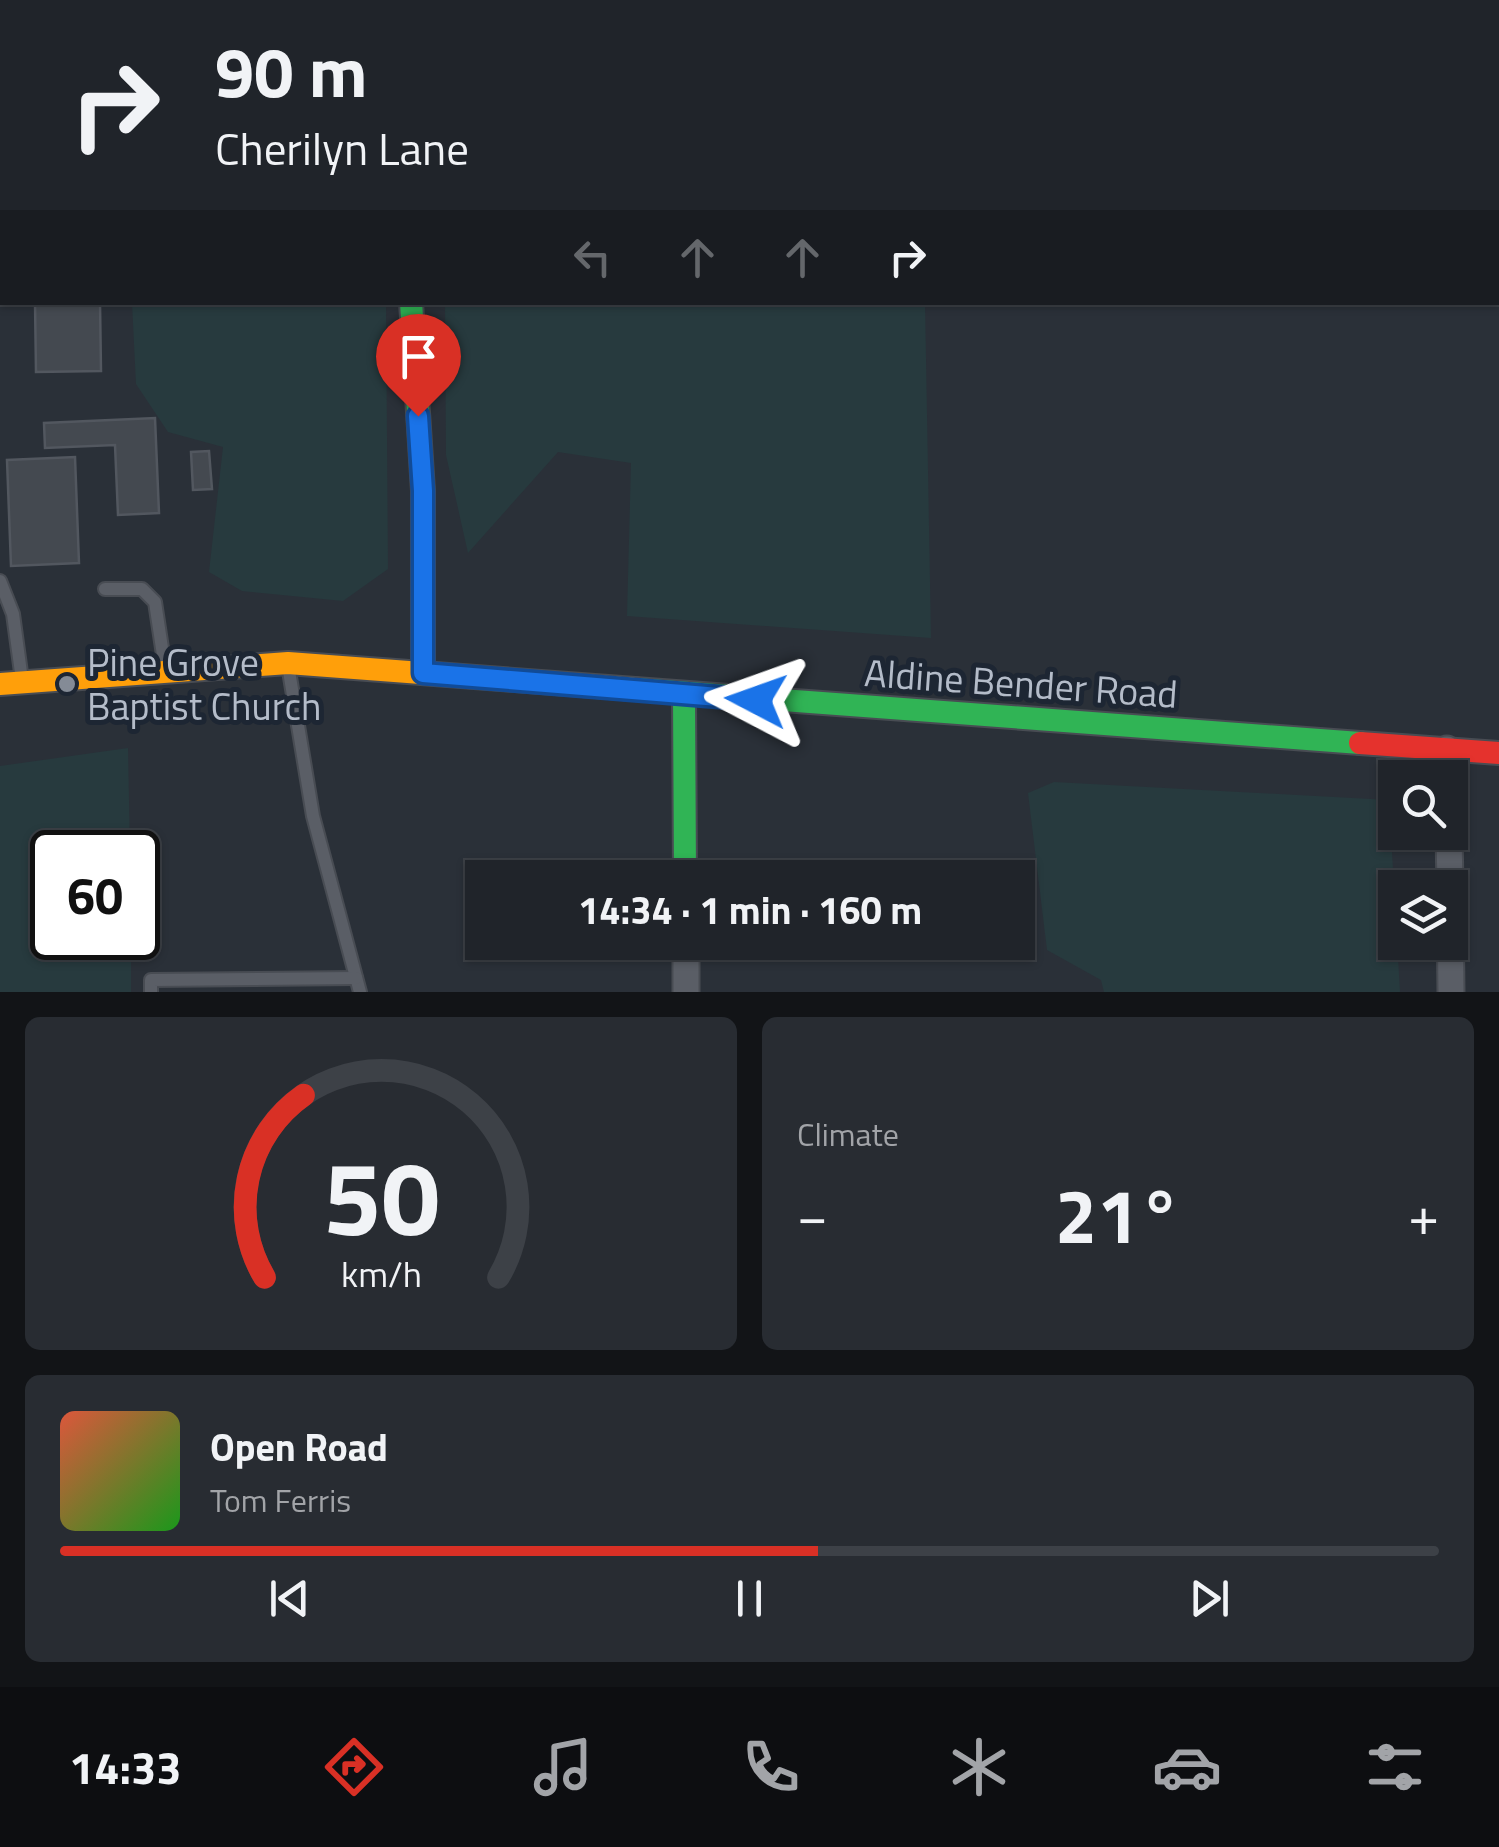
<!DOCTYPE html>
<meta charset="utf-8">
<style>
body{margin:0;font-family:"Titillium Web",sans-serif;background:#282c32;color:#f1f3f6;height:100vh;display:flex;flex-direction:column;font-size:38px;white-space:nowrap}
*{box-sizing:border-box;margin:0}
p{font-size:32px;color:#a2a4a8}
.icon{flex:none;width:55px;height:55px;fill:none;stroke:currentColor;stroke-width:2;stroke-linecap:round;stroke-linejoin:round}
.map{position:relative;height:992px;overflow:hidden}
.sheet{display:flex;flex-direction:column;gap:25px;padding:25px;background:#121417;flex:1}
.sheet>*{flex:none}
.hud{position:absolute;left:0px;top:0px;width:1500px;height:305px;box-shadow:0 2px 8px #0004,0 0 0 2px #3d4147;background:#20242a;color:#f1f3f6;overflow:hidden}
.fabs{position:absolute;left:1378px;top:760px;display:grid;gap:20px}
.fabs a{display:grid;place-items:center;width:90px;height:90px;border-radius:0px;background:#20242a;box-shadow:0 2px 8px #0004,0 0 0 2px #3d4147;font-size:50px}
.speed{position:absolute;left:30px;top:830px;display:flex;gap:20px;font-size:50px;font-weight:700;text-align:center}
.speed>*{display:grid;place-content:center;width:130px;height:130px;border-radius:50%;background:#20242a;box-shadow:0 2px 8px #0004,0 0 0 2px #3d4147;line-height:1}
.speed .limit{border:5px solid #111;border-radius:15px;background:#fff;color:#111}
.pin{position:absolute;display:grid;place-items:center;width:85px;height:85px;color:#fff;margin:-102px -42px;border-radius:50% 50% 50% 0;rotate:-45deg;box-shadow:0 0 10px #0007}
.pin .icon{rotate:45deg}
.me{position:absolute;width:110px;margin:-55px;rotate:274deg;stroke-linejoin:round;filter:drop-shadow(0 0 8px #0008)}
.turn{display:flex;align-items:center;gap:35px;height:210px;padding:0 50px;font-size:45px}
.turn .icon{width:130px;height:130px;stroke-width:2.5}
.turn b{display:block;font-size:70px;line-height:85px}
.lanes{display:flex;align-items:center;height:95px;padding:0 50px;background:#0003;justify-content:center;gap:50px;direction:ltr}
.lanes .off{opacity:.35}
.big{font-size:75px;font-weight:700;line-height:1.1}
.sheet .tile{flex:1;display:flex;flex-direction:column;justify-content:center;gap:15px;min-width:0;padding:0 35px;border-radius:15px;background:#282c32}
.sheet .dial{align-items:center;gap:0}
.dial svg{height:260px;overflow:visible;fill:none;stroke:#3d4147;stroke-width:7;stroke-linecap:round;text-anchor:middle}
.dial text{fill:#f1f3f6;stroke:none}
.song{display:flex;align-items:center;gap:30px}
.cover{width:120px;height:120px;border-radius:15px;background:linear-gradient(135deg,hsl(10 70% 55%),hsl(120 70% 35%))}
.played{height:10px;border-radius:5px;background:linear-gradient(90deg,#d93025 55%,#3d4147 55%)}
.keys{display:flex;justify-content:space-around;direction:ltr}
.heat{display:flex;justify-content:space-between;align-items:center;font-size:55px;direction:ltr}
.sheet .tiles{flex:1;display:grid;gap:25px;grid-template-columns:1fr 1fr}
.tile:last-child{grid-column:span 2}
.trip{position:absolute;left:465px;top:860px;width:570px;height:100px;border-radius:0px;background:#20242a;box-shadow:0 2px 8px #0004,0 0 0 2px #3d4147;font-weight:700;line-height:100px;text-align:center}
.tab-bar{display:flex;height:160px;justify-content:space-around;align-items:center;background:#0d0e11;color:#a2a4a8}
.tab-bar .icon{width:70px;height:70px}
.tab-bar .active{color:#d93025}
.tab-bar b{font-size:45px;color:#f1f3f6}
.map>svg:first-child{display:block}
</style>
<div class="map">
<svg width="1499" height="992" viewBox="0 0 1499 992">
<rect width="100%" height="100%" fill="#2a3038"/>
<g fill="#273a3e">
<rect x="445" y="0" width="475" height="2"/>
<path d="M132,303H386L388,569L343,601L242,591L209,572L223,447L168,432L136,384Z"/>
<path d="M445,303H925L931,638L627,616L631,463L558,452L468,553L446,455Z"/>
<path d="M128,748L130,852H52V938H131V992H0V766Z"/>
<path d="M1054,782L1389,800L1400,992H1104L1101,980L1047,950L1028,793Z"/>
</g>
<g fill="#444950" stroke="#52575f" stroke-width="2.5">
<path d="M35,302H100L101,371L36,372Z"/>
<path d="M155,418L159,513L118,515L115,445L45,448L44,423Z"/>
<path d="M209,451L212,489L193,490L191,452Z"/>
<path d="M75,457L79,563L11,566L7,460Z"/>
</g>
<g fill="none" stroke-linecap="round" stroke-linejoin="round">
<g stroke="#484c53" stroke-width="16">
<g id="lane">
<path d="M107,2V0"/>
<path d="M0,83L2,81"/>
<path d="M0,581L13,614L22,680"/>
<path d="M105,589H142L155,602L165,668"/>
<path d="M288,665L313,816L360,992"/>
<path d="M151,992V980L356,978"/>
</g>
</g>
<g stroke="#484c53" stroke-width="29">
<g id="street">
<path d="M420,0V2"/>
<path d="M1447,749L1448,778"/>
<path d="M1449,832L1450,888"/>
<path d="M1450,905L1451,992"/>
<path d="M686,942V992"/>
</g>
</g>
<g stroke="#484c53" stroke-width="26">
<g id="fast">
<path d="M411,302L423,491V673"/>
<path d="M635,689L1360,743"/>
<path d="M684,694L685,878"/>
</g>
</g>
<g stroke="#484c53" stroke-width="26">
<path id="slow" d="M0,684L288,663L635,689"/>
</g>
<g stroke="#484c53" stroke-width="26">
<path id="jam" d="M1360,743L1499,753"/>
</g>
<use href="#lane" stroke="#5a5e66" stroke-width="12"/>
<use href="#street" stroke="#5a5e66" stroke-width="25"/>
<use href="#fast" stroke="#30b455" stroke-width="22"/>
<use href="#slow" stroke="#ff9f0a" stroke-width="22"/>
<use href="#jam" stroke="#e5322d" stroke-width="22"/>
</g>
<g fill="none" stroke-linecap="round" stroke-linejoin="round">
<g stroke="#114b97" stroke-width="25">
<path id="route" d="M418,416L423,491V673L756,700"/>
</g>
<use href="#route" stroke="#1a73e8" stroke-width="18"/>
</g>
<circle fill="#848b96" stroke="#1d2633" stroke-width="4" cx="67" cy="684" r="10"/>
<g text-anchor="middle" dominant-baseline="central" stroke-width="10" stroke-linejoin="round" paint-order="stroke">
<g font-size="38" fill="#b4bcc9" stroke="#1d2633" text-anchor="start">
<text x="87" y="662">Pine Grove<tspan x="87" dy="44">Baptist Church</tspan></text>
</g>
<g font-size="38" fill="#b4bcc9" stroke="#1d2633">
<text transform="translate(1021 683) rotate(4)">Aldine Bender Road</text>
</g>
</g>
</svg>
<div class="fabs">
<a><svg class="icon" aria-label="search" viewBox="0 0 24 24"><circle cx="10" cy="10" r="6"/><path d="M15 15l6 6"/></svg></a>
<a><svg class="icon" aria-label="layers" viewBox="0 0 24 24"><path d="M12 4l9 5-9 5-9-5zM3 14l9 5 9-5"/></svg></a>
</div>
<div class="speed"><div class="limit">60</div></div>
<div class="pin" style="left:418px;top:416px;background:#d93025"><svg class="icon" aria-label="arrive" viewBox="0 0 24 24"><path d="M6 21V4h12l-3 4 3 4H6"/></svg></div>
<svg class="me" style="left:756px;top:700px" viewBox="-20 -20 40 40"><path d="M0-17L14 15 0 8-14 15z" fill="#1a73e8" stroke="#fff" stroke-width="4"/></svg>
<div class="trip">14:34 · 1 min · 160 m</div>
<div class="hud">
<div class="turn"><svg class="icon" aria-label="right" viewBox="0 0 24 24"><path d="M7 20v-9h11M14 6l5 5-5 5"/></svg><div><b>90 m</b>Cherilyn Lane</div></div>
<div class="lanes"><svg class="icon off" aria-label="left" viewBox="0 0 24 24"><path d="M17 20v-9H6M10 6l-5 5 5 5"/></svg><svg class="icon off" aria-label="ahead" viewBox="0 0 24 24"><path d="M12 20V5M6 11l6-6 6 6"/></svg><svg class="icon off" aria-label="ahead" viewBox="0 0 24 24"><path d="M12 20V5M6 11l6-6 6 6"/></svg><svg class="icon" aria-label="right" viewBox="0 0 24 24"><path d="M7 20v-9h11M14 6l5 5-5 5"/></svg></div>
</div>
</div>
<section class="sheet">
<div class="tiles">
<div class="tile dial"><svg viewBox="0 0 100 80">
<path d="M14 69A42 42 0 1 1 86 69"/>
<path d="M14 69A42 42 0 0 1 26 13" stroke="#d93025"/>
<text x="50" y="56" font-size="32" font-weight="700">50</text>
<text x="50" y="72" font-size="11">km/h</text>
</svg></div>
<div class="tile"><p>Climate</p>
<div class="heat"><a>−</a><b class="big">21°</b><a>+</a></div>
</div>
<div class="tile">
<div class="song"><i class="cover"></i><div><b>Open Road</b><p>Tom Ferris</p></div></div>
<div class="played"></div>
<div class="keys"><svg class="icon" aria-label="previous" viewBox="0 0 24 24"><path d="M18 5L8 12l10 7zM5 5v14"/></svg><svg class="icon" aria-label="pause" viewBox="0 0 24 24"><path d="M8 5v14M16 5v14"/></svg><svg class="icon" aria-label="next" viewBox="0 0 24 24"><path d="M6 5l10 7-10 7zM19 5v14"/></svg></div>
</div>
</div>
</section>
<nav class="tab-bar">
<b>14:33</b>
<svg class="icon active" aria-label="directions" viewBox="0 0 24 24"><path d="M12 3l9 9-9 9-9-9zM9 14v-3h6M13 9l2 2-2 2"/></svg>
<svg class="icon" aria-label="music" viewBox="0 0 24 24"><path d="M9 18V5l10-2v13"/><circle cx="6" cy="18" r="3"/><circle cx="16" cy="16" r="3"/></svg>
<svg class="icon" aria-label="phone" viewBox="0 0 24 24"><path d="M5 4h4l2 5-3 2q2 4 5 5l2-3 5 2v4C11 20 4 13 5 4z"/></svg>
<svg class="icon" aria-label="climate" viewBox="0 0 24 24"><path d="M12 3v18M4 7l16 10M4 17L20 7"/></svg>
<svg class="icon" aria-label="car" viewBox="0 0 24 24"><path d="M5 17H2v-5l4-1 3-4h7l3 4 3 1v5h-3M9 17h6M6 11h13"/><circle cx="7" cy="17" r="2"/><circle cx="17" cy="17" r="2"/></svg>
<svg class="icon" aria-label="filters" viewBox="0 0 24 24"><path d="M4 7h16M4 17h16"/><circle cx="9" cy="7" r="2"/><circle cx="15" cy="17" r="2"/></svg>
</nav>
